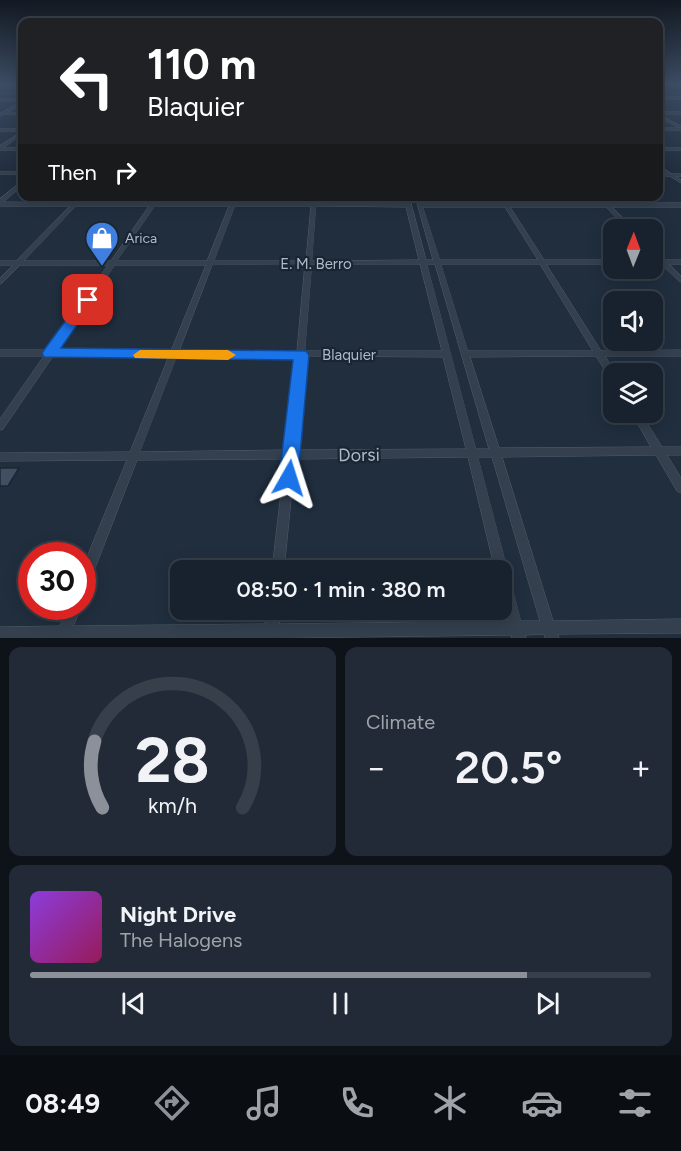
<!DOCTYPE html>
<meta charset="utf-8">
<style>
body{margin:0;font-family:Figtree,sans-serif;background:#212a36;color:#f1f3f6;height:100vh;display:flex;flex-direction:column;font-size:22px;white-space:nowrap}
*{box-sizing:border-box;margin:0}
p{font-size:20px;color:#9fa4aa}
.icon{flex:none;width:33px;height:33px;fill:none;stroke:currentColor;stroke-width:2;stroke-linecap:round;stroke-linejoin:round}
.map{position:relative;height:638px;overflow:hidden}
.details{display:flex;flex-direction:column;gap:9px;padding:9px;background:#0d1319;flex:1}
.details>*{flex:none}
.banner{position:absolute;left:18px;top:18px;width:645px;height:183px;border-radius:12px;box-shadow:0 3px 15px #0003,0 0 0 2px #363f4a;background:#202124;color:#fff;overflow:hidden}
.needle{width:39px;rotate:1deg}
.controls{position:absolute;left:603px;top:219px;display:grid;gap:12px}
.controls a{display:grid;place-items:center;width:60px;height:60px;border-radius:12px;background:#18222e;box-shadow:0 3px 15px #0003,0 0 0 2px #363f4a;font-size:30px}
.speed{position:absolute;left:18px;top:542px;display:flex;gap:12px;font-size:30px;font-weight:700;text-align:center}
.speed>*{display:grid;place-content:center;width:78px;height:78px;border-radius:50%;background:#18222e;box-shadow:0 3px 15px #0003,0 0 0 2px #363f4a;line-height:1}
.speed .limit{border:9px solid #d22;background:#fff;color:#111}
.pin{position:absolute;display:grid;place-items:center;width:51px;height:51px;color:#fff;margin:-26px;border-radius:12px;box-shadow:0 3px 9px #0006}
.me{position:absolute;width:66px;margin:-33px;rotate:6deg;stroke-linejoin:round;filter:drop-shadow(0 0 4px #0008)}
.turn{display:flex;align-items:center;gap:21px;height:126px;padding:0 30px;font-size:27px}
.turn .icon{width:78px;height:78px;stroke-width:2.5}
.turn b{display:block;font-size:42px;line-height:51px}
.then{display:flex;align-items:center;height:57px;padding:0 30px;background:#0003;gap:12px;font-size:22px}
.big{font-size:45px;font-weight:600;line-height:1.1}
.details .widget{flex:1;display:flex;flex-direction:column;justify-content:center;gap:9px;min-width:0;padding:0 21px;border-radius:12px;background:#212a36}
.details .dial{align-items:center;gap:0}
.dial svg{height:156px;overflow:visible;fill:none;stroke:#363f4a;stroke-width:7;stroke-linecap:round;text-anchor:middle}
.dial text{fill:#f1f3f6;stroke:none}
.song{display:flex;align-items:center;gap:18px}
.cover{width:72px;height:72px;border-radius:9px;background:linear-gradient(135deg,hsl(270 70% 55%),hsl(330 70% 35%))}
.played{height:6px;border-radius:3px;background:linear-gradient(90deg,#8c9099 80%,#363f4a 80%)}
.keys{display:flex;justify-content:space-around;direction:ltr}
.heat{display:flex;justify-content:space-between;align-items:center;font-size:33px;direction:ltr}
.details .tiles{flex:1;display:grid;gap:9px;grid-template-columns:1fr 1fr}
.widget:last-child{grid-column:span 2}
.trip{position:absolute;left:170px;top:560px;width:342px;height:60px;border-radius:12px;background:#18222e;box-shadow:0 3px 15px #0003,0 0 0 2px #363f4a;font-weight:600;line-height:60px;text-align:center}
.tabs{display:flex;height:96px;justify-content:space-around;align-items:center;background:#0a0e12;color:#9fa4aa}
.tabs .icon{width:42px;height:42px}
.tabs .selected{color:#8c9099}
.tabs b{font-size:27px;color:#f1f3f6}
.map>svg:first-child{display:block}
</style>
<div class="map">
<svg width="681" height="638" viewBox="0 0 681 638">
<rect width="100%" height="100%" fill="#202e3e"/>
<path fill="#405062" stroke="#1b2735" stroke-width="1.5" d="M0,468H19L8,486H0Z"/>
<g fill="none" stroke-linecap="round" stroke-linejoin="round">
<g stroke="#525d6c" stroke-width="1">
<g id="street">
<rect x="0" y="86" width="22" height="2"/>
<rect x="658" y="86" width="23" height="2"/>
<rect x="658" y="97" width="23" height="2"/>
<rect x="0" y="99" width="22" height="2"/>
<path d="M21,102H22V104L8,112L22,113V115L5,114L0,116V114Z"/>
<path d="M658,112H681V114H659Z"/>
<path d="M658,114L681,126V130H658V128H680L658,117Z"/>
<rect x="0" y="129" width="22" height="2"/>
<path d="M22,132V134L3,148H22V150H0V146Z"/>
<rect x="658" y="148" width="23" height="2"/>
<path d="M658,165L672,174H681V176H676L681,180V183L670,176H658V174H666L658,168Z"/>
<rect x="0" y="172" width="22" height="2"/>
<path d="M20,183H22V186L3,202L73,203L79,196H84L79,203H152L156,196H161L157,203H231L233,196H238L236,203H311V196H317L316,203H405L404,196H409L426,260H433L415,196H420L422,203H503L499,196H504L508,203H603L597,196H602L609,203H681V207H612L635,230H628L606,207H510L544,260H614V264H546L601,351L681,350V356H605L616,374H614V381L611,380L596,356L470,357L499,448L651,447L631,412H640L662,447H681V455H667L681,478V493L677,491L656,455L502,457L553,621L681,619V633L558,634L559,638H545L544,634L525,635L526,638H512L511,635L277,638H0V627L60,626L68,606H82L73,626L265,624L267,609H281L279,624L508,621L501,593V570H495L468,457L295,459L284,570H272L285,459L137,460L88,586L86,590L82,592V569L127,460L0,461V453L130,452L169,356H53L3,429L0,430V419L44,356H0V350H48L108,265H20L2,283L0,284V278L13,265H0V261H16L70,206H0V199ZM76,206H149L111,261H24ZM155,206H229L207,261H117ZM235,206H311L306,261H214ZM316,206L406,207L419,260L312,261ZM423,207H505L538,260H440ZM305,264L297,351H179L212,265ZM312,264H420L442,351H305ZM427,264H435L489,449H476ZM441,264H540L593,351H468ZM115,265H206L171,351L57,350ZM177,356H297L286,450L140,452ZM305,356L443,357L466,449L296,450ZM478,457H492L540,621H521Z"/>
<path d="M652,249L665,260H681V264H669L681,276V282L679,281L661,264H652V260H658L652,255Z"/>
</g>
</g>
<use href="#street" fill="#34404e" fill-rule="evenodd"/>
</g>
<linearGradient id="sky" x2="0" y2="1"><stop stop-color="#121922"/><stop offset="0.48" stop-color="#3c4c63"/><stop offset="1" stop-color="#3c4c63" stop-opacity="0"/></linearGradient>
<rect width="681" height="174" fill="url(#sky)"/>
<path fill="#1a73e8" stroke="#114b97" stroke-width="1.5" d="M88,296L94,300L61,348L306,351L309,355L298,478L296,484L289,487L282,484L279,478L293,360L44,357L42,353L44,350L83,297Z"/>
<path fill="#f59e0b" d="M140,350H228L236,355L228,360L135,358L133,355Z"/>
<defs>
<g id="shop-pin" transform="scale(1.725)"><path d="M0 17L-7.5 6A9.5 9.5 0 1 1 7.5 6Z" fill="#3f7fe0" stroke="#192533"/><path d="M-5-2.5h2.3a2.7 3.5 0 0 1 5.4 0H5L5.5 6h-11ZM-1.5-2.5h3a1.5 2.3 0 0 0-3 0Z" fill="#fff"/></g>
</defs>
<g fill-rule="evenodd">
<use href="#shop-pin" x="102" y="238"/>
</g>
<g text-anchor="middle" dominant-baseline="central" stroke-width="4.5" stroke-linejoin="round" paint-order="stroke">
<g font-size="14" fill="#afbac9" stroke="#192533" text-anchor="start">
<text x="125" y="238">Arica</text>
</g>
<g font-size="15" fill="#afbac9" stroke="#192533">
<text x="316" y="264">E. M. Berro</text>
<text x="349" y="355">Blaquier</text>
</g>
<g font-size="18" fill="#afbac9" stroke="#192533">
<text transform="translate(359 455) rotate(-1)">Dorsi</text>
</g>
</g>
</svg>
<div class="controls">
<a><svg class="needle" viewBox="-14 -14 28 28"><path d="M0-13l5 13h-10z" fill="#e53935"/><path d="M0 13l5-13h-10z" fill="#9fa4aa"/></svg></a>
<a><svg class="icon" aria-label="sound" viewBox="0 0 24 24"><path d="M4 9h4l5-4v14l-5-4H4zM17 9q2 3 0 6"/></svg></a>
<a><svg class="icon" aria-label="layers" viewBox="0 0 24 24"><path d="M12 4l9 5-9 5-9-5zM3 14l9 5 9-5"/></svg></a>
</div>
<div class="speed"><div class="limit">30</div></div>
<div class="pin" style="left:88px;top:300px;background:#d93025"><svg class="icon" aria-label="arrive" viewBox="0 0 24 24"><path d="M6 21V4h12l-3 4 3 4H6"/></svg></div>
<svg class="me" style="left:289px;top:478px" viewBox="-20 -20 40 40"><path d="M0-17L14 15 0 8-14 15z" fill="#1a73e8" stroke="#fff" stroke-width="4"/></svg>
<div class="trip">08:50 · 1 min · 380 m</div>
<div class="banner">
<div class="turn"><svg class="icon" aria-label="left" viewBox="0 0 24 24"><path d="M17 20v-9H6M10 6l-5 5 5 5"/></svg><div><b>110 m</b>Blaquier</div></div>
<div class="then">Then<svg class="icon" aria-label="right" viewBox="0 0 24 24"><path d="M7 20v-9h11M14 6l5 5-5 5"/></svg></div>
</div>
</div>
<section class="details">
<div class="tiles">
<div class="widget dial"><svg viewBox="0 0 100 80">
<path d="M14 69A42 42 0 1 1 86 69"/>
<path d="M14 69A42 42 0 0 1 10 35" stroke="#8c9099"/>
<text x="50" y="56" font-size="32" font-weight="700">28</text>
<text x="50" y="72" font-size="11">km/h</text>
</svg></div>
<div class="widget"><p>Climate</p>
<div class="heat"><a>−</a><b class="big">20.5°</b><a>+</a></div>
</div>
<div class="widget">
<div class="song"><i class="cover"></i><div><b>Night Drive</b><p>The Halogens</p></div></div>
<div class="played"></div>
<div class="keys"><svg class="icon" aria-label="previous" viewBox="0 0 24 24"><path d="M18 5L8 12l10 7zM5 5v14"/></svg><svg class="icon" aria-label="pause" viewBox="0 0 24 24"><path d="M8 5v14M16 5v14"/></svg><svg class="icon" aria-label="next" viewBox="0 0 24 24"><path d="M6 5l10 7-10 7zM19 5v14"/></svg></div>
</div>
</div>
</section>
<nav class="tabs">
<b>08:49</b>
<svg class="icon selected" aria-label="directions" viewBox="0 0 24 24"><path d="M12 3l9 9-9 9-9-9zM9 14v-3h6M13 9l2 2-2 2"/></svg>
<svg class="icon" aria-label="music" viewBox="0 0 24 24"><path d="M9 18V5l10-2v13"/><circle cx="6" cy="18" r="3"/><circle cx="16" cy="16" r="3"/></svg>
<svg class="icon" aria-label="phone" viewBox="0 0 24 24"><path d="M5 4h4l2 5-3 2q2 4 5 5l2-3 5 2v4C11 20 4 13 5 4z"/></svg>
<svg class="icon" aria-label="climate" viewBox="0 0 24 24"><path d="M12 3v18M4 7l16 10M4 17L20 7"/></svg>
<svg class="icon" aria-label="car" viewBox="0 0 24 24"><path d="M5 17H2v-5l4-1 3-4h7l3 4 3 1v5h-3M9 17h6M6 11h13"/><circle cx="7" cy="17" r="2"/><circle cx="17" cy="17" r="2"/></svg>
<svg class="icon" aria-label="filters" viewBox="0 0 24 24"><path d="M4 7h16M4 17h16"/><circle cx="9" cy="7" r="2"/><circle cx="15" cy="17" r="2"/></svg>
</nav>
